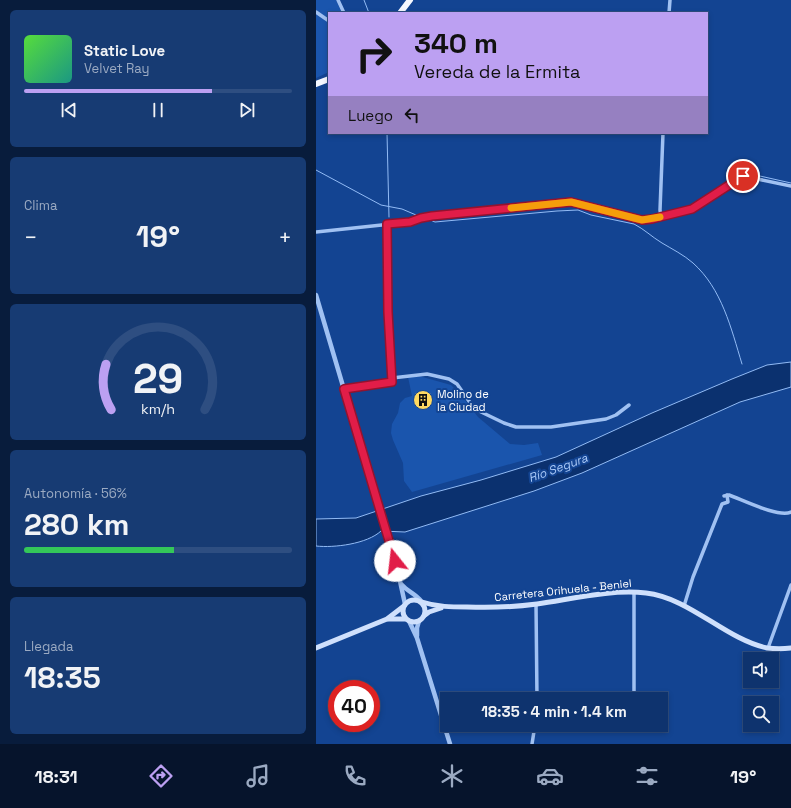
<!DOCTYPE html>
<html lang="es">
<meta charset="utf-8">
<style>
body{margin:0;font-family:"Space Grotesk",sans-serif;background:#173b73;color:#f1f3f6;height:100vh;display:flex;flex-direction:column;font-size:15px;white-space:nowrap}
*{box-sizing:border-box;margin:0}
p{font-size:13px;color:#9baac2}
.icon{flex:none;width:22px;height:22px;fill:none;stroke:currentColor;stroke-width:2;stroke-linecap:round;stroke-linejoin:round}
.map{position:relative;flex:1;overflow:hidden}
.details{display:flex;flex-direction:column;gap:10px;padding:10px;background:#081c3c;width:316px}
.details>*{flex:none}
.top-card{position:absolute;left:12px;top:12px;width:380px;height:122px;border-radius:0px;box-shadow:0 2px 6px #0003,0 0 0 1px #2e4e81;background:#bca0f2;color:#111;overflow:hidden}
.tools{position:absolute;left:427px;top:652px;display:grid;gap:8px}
.tools a{display:grid;place-items:center;width:36px;height:36px;border-radius:0px;background:#0e336e;box-shadow:0 2px 6px #0003,0 0 0 1px #2e4e81;font-size:20px}
.speed{position:absolute;left:12px;top:680px;display:flex;gap:8px;font-size:20px;font-weight:700;text-align:center}
.speed>*{display:grid;place-content:center;width:52px;height:52px;border-radius:50%;background:#0e336e;box-shadow:0 2px 6px #0003,0 0 0 1px #2e4e81;line-height:1}
.speed .limit{border:6px solid #d22;background:#fff;color:#111}
.pin{position:absolute;display:grid;place-items:center;width:34px;height:34px;color:#fff;margin:-17px;border:2px solid #fff;border-radius:50%;box-shadow:0 1px 4px #0007}
.me{position:absolute;width:44px;margin:-22px;rotate:344deg;stroke-linejoin:round;filter:drop-shadow(0 0 3px #0008)}
.turn{display:flex;align-items:center;gap:14px;height:84px;padding:0 20px;font-size:18px}
.turn .icon{width:52px;height:52px;stroke-width:2.5}
.turn b{display:block;font-size:28px;line-height:34px}
.then{display:flex;align-items:center;height:38px;padding:0 20px;background:#0003;gap:8px;font-size:15px}
.big{font-size:30px;font-weight:700;line-height:1.1}
.details .widget{flex:1;display:flex;flex-direction:column;justify-content:center;gap:6px;min-width:0;padding:0 14px;border-radius:6px;background:#173b73}
.details .dial{align-items:center;gap:0}
.dial svg{height:104px;overflow:visible;fill:none;stroke:#2e4e81;stroke-width:7;stroke-linecap:round;text-anchor:middle}
.dial text{fill:#f1f3f6;stroke:none}
.song{display:flex;align-items:center;gap:12px}
.cover{width:48px;height:48px;border-radius:6px;background:linear-gradient(135deg,hsl(110 70% 55%),hsl(170 70% 35%))}
.played{height:4px;border-radius:2px;background:linear-gradient(90deg,#bca0f2 70%,#2e4e81 70%)}
.keys{display:flex;justify-content:space-around;direction:ltr}
.heat{display:flex;justify-content:space-between;align-items:center;font-size:22px;direction:ltr}
.charge{height:6px;border-radius:3px;background:linear-gradient(90deg,#34c759 56%,#2e4e81 0)}
.trip{position:absolute;left:124px;top:692px;width:228px;height:40px;border-radius:0px;background:#0e336e;box-shadow:0 2px 6px #0003,0 0 0 1px #2e4e81;font-weight:700;line-height:40px;text-align:center}
.menu{display:flex;height:64px;justify-content:space-around;align-items:center;background:#06142c;color:#9baac2}
.menu .icon{width:28px;height:28px}
.menu .selected{color:#bca0f2}
.menu b{font-size:18px;color:#f1f3f6}
main{display:flex;flex:1;min-height:0}
.map>svg:first-child{display:block}
</style>
<main>
<section class="details">
<div class="widget">
<div class="song"><i class="cover"></i><div><b>Static Love</b><p>Velvet Ray</p></div></div>
<div class="played"></div>
<div class="keys"><svg class="icon" aria-label="previous" viewBox="0 0 24 24"><path d="M18 5L8 12l10 7zM5 5v14"/></svg><svg class="icon" aria-label="pause" viewBox="0 0 24 24"><path d="M8 5v14M16 5v14"/></svg><svg class="icon" aria-label="next" viewBox="0 0 24 24"><path d="M6 5l10 7-10 7zM19 5v14"/></svg></div>
</div>
<div class="widget"><p>Clima</p>
<div class="heat"><a>−</a><b class="big">19°</b><a>+</a></div>
</div>
<div class="widget dial"><svg viewBox="0 0 100 80">
<path d="M14 69A42 42 0 1 1 86 69"/>
<path d="M14 69A42 42 0 0 1 10 34" stroke="#bca0f2"/>
<text x="50" y="56" font-size="32" font-weight="700">29</text>
<text x="50" y="72" font-size="11">km/h</text>
</svg></div>
<div class="widget"><p>Autonomía · 56%</p><b class="big">280 km</b><div class="charge"></div></div>
<div class="widget"><p>Llegada</p><b class="big">18:35</b></div>
</section>
<div class="map">
<svg width="475" height="744" viewBox="0 0 475 744">
<rect width="100%" height="100%" fill="#134492"/>
<g fill="#1a55ad">
<path d="M0,0H20L26,13H13V72L0,78Z"/>
<path d="M103,376L135,385L145,395L162,417L194,444L208,445L222,443L226,455L96,492L88,481L87,463L77,440L75,433L76,424L82,413L84,403L89,398L96,396L92,377Z"/>
</g>
<path fill="#0b316f" stroke="#92bbf5" d="M475,362V387L424,402L266,473L218,491L89,532L65,531C51,544 18,548 0,546V519L40,518L105,496L165,480L240,457L336,413L416,379L451,365Z"/>
<g fill="none" stroke-linecap="round" stroke-linejoin="round">
<g stroke="#92bbf5" stroke-width="1">
<path d="M48,0L53,13"/>
<path d="M71,133L73,217"/>
<path d="M0,170L65,205L86,209L100,215"/>
<path d="M347,214L375,206L424,174H435L475,183"/>
<path d="M94,218L105,214L253,199L331,218L343,215"/>
<path d="M112,219L119,222L241,211L262,210L275,215L318,224C328,229 336,237 346,243C356,249 368,255 377,263C406,289 415,328 426,364"/>
</g>
<g stroke="#a0c1f2" stroke-width="3.5">
<path d="M22,0L28,13"/>
<path d="M0,12L13,21"/>
<path d="M353,13L354,0"/>
<path d="M345,217L344,210L347,133"/>
<path d="M0,232L94,222L105,217L255,202L326,220L336,219L376,209L427,176L475,186"/>
<path d="M76,378L111,374L133,379L141,384L155,404L161,410L188,423L200,427H235L290,419L300,415L313,405"/>
<path d="M28,389L76,382L72,312L71,224"/>
<path d="M408,496L413,495C427,500 463,518 475,512"/>
<path d="M220,604L221,699"/>
<path d="M368,606L377,577L406,504L412,502L411,495"/>
<path d="M452,648L475,585"/>
<path d="M318,699V592"/>
<path d="M216,744L219,725"/>
</g>
<g stroke="#a0c1f2" stroke-width="4.5">
<path d="M0,295L82,572L89,604"/>
<path d="M86,585C91,591 100,594 105,601"/>
<path d="M93,621L101,638L134,744"/>
<path d="M101,636V628L103,621"/>
</g>
<g stroke="#cfe0fc" stroke-width="5">
<circle cx="98" cy="611" r="11"/>
<path d="M106,602C121,607 136,607 151,607C175,608 198,607 221,604C256,599 295,589 330,593C374,598 409,639 451,648C459,649 467,649 475,648"/>
<path d="M109,615L113,612L125,608"/>
<path d="M72,619H90"/>
<path d="M0,648L71,619L88,606"/>
</g>
<g stroke="#f5f8ff" stroke-width="6">
<path d="M84,13L94,0"/>
<path d="M0,84L13,79"/>
</g>
</g>
<g fill="none" stroke-linecap="round" stroke-linejoin="round">
<g stroke="#92132f" stroke-width="10">
<path id="route" d="M79,561L28,389L76,382L72,312L71,224L94,222L105,218L116,216L255,202L326,220L336,219L376,209L427,176"/>
</g>
<use href="#route" stroke="#e11d48" stroke-width="7"/>
<path stroke="#f59e0b" stroke-width="7" d="M195,208L255,202L326,220L344,217"/>
</g>
<defs>
<g id="building-disc" transform="scale(1)"><circle r="9.5" fill="#ffd961" stroke="#134492"/><path d="M-4-6H4V6H1V3H-1V6H-4ZM-2.5-4.3h1.7v1.8h-1.7ZM.8-4.3h1.7v1.8H.8ZM-2.5-1h1.7V.8h-1.7ZM.8-1h1.7V.8H.8Z" fill="#111"/></g>
</defs>
<g fill-rule="evenodd">
<use href="#building-disc" x="107" y="400"/>
</g>
<g text-anchor="middle" dominant-baseline="central" stroke-width="4" stroke-linejoin="round" paint-order="stroke">
<g font-size="11" fill="#fff" stroke="#134492" text-anchor="start">
<text x="121" y="394">Molino de<tspan x="121" dy="13">la Ciudad</tspan></text>
</g>
<g font-size="11" fill="#fff" stroke="#134492">
<text transform="translate(247 590) rotate(-6)">Carretera Orihuela - Beniel</text>
</g>
<g font-size="12" font-style="italic" fill="#accbf9" stroke="#134492">
<text transform="translate(242 468) rotate(-20)">Río Segura</text>
</g>
</g>
</svg>
<div class="tools">
<a><svg class="icon" aria-label="sound" viewBox="0 0 24 24"><path d="M4 9h4l5-4v14l-5-4H4zM17 9q2 3 0 6"/></svg></a>
<a><svg class="icon" aria-label="search" viewBox="0 0 24 24"><circle cx="10" cy="10" r="6"/><path d="M15 15l6 6"/></svg></a>
</div>
<div class="speed"><div class="limit">40</div></div>
<div class="pin" style="left:427px;top:176px;background:#d93025"><svg class="icon" aria-label="arrive" viewBox="0 0 24 24"><path d="M6 21V4h12l-3 4 3 4H6"/></svg></div>
<svg class="me" style="left:79px;top:561px" viewBox="-20 -20 40 40"><circle r="19" fill="#fff"/><path d="M0-13L10 11 0 6-10 11z" fill="#e11d48"/></svg>
<div class="trip">18:35 · 4 min · 1.4 km</div>
<div class="top-card">
<div class="turn"><svg class="icon" aria-label="right" viewBox="0 0 24 24"><path d="M7 20v-9h11M14 6l5 5-5 5"/></svg><div><b>340 m</b>Vereda de la Ermita</div></div>
<div class="then">Luego<svg class="icon" aria-label="left" viewBox="0 0 24 24"><path d="M17 20v-9H6M10 6l-5 5 5 5"/></svg></div>
</div>
</div>
</main>
<nav class="menu">
<b>18:31</b>
<svg class="icon selected" aria-label="directions" viewBox="0 0 24 24"><path d="M12 3l9 9-9 9-9-9zM9 14v-3h6M13 9l2 2-2 2"/></svg>
<svg class="icon" aria-label="music" viewBox="0 0 24 24"><path d="M9 18V5l10-2v13"/><circle cx="6" cy="18" r="3"/><circle cx="16" cy="16" r="3"/></svg>
<svg class="icon" aria-label="phone" viewBox="0 0 24 24"><path d="M5 4h4l2 5-3 2q2 4 5 5l2-3 5 2v4C11 20 4 13 5 4z"/></svg>
<svg class="icon" aria-label="climate" viewBox="0 0 24 24"><path d="M12 3v18M4 7l16 10M4 17L20 7"/></svg>
<svg class="icon" aria-label="car" viewBox="0 0 24 24"><path d="M5 17H2v-5l4-1 3-4h7l3 4 3 1v5h-3M9 17h6M6 11h13"/><circle cx="7" cy="17" r="2"/><circle cx="17" cy="17" r="2"/></svg>
<svg class="icon" aria-label="filters" viewBox="0 0 24 24"><path d="M4 7h16M4 17h16"/><circle cx="9" cy="7" r="2"/><circle cx="15" cy="17" r="2"/></svg>
<b>19°</b>
</nav>
